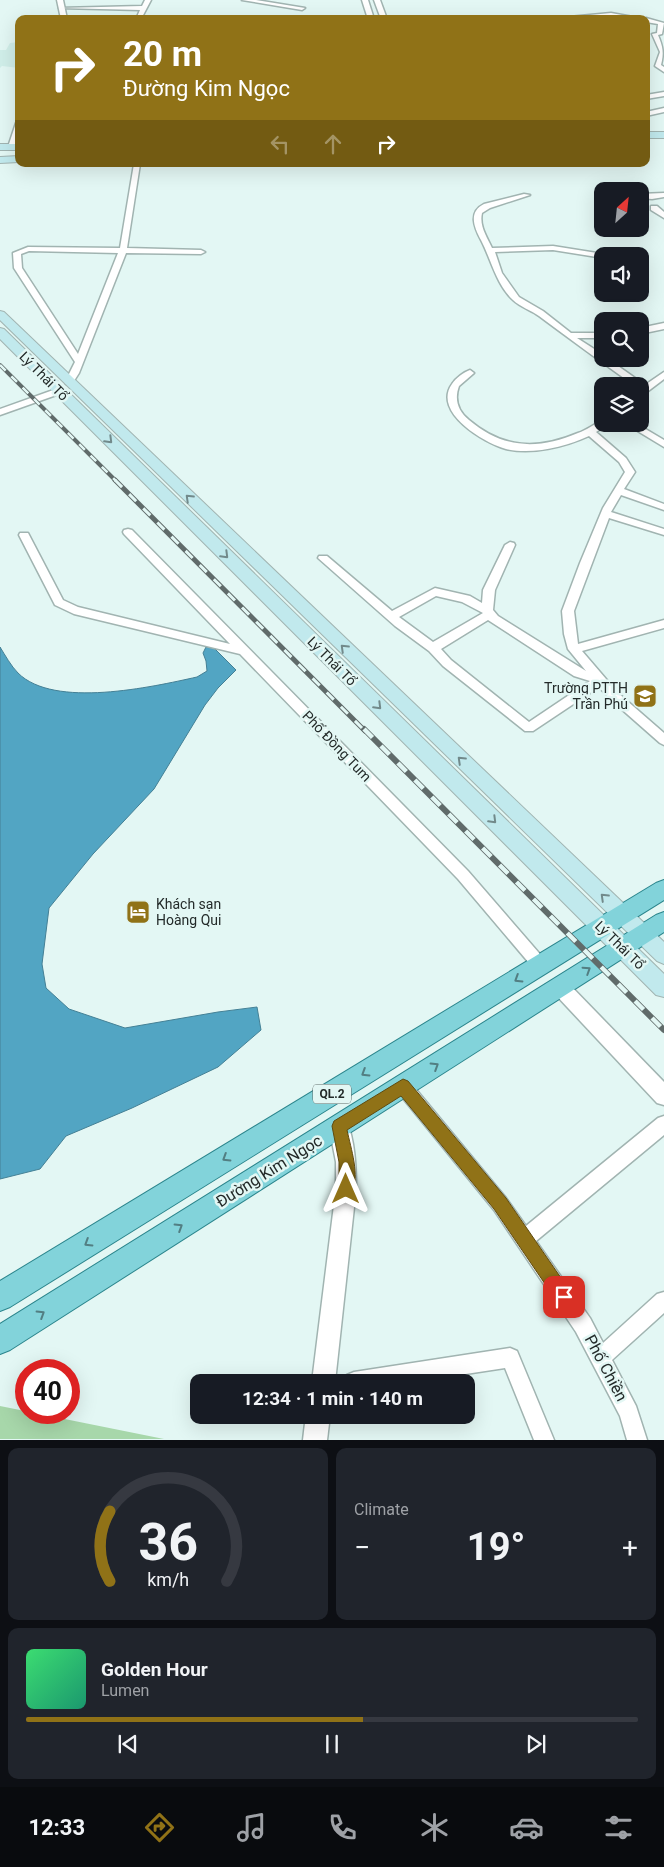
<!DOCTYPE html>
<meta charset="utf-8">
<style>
body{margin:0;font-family:Roboto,sans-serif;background:#20242c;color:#f1f3f6;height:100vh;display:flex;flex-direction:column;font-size:19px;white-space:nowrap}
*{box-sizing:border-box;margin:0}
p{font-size:16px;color:#9ea1a6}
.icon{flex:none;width:28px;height:28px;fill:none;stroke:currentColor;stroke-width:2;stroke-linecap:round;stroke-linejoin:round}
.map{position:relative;height:1440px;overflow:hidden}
.panel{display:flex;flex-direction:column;gap:8px;padding:8px;background:#0d0f14;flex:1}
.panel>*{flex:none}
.guide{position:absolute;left:15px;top:15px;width:635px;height:152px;border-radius:10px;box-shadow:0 5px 20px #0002;background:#907217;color:#fff;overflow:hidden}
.needle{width:32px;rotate:27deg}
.controls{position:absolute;left:594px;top:182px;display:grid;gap:10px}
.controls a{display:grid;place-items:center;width:55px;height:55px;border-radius:10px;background:#171b24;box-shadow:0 5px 20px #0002;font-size:25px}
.speed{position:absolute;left:15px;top:1359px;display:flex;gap:10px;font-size:25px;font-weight:700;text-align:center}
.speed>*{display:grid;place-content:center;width:65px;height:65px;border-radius:50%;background:#171b24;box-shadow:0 5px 20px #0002;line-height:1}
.speed .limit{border:8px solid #d22;background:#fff;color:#111}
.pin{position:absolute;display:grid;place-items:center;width:42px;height:42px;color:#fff;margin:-21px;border-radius:10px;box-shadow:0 2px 8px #0006}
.me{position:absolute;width:55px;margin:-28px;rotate:0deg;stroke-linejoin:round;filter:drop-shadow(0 0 4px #0008)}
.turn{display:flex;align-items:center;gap:18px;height:105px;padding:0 25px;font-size:22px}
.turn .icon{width:65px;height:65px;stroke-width:2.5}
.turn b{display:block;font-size:35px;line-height:42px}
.lanes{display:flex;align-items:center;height:48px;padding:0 25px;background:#0003;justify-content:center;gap:25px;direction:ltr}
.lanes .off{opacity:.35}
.big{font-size:38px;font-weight:700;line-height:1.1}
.panel .widget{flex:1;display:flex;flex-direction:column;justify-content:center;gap:8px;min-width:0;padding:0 18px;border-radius:10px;background:#20242c}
.panel .dial{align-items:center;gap:0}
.dial svg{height:130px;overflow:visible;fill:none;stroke:#363941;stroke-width:7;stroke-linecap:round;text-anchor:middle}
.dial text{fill:#f1f3f6;stroke:none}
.song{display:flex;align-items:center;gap:15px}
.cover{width:60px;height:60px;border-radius:8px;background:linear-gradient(135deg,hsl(140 70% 55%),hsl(160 70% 35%))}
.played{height:5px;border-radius:2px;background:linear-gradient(90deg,#907217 55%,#363941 55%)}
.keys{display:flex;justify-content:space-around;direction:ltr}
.heat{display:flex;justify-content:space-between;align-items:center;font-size:28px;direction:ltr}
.panel .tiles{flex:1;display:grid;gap:8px;grid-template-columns:1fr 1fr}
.widget:last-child{grid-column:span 2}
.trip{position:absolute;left:190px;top:1374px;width:285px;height:50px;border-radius:10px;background:#171b24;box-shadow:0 5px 20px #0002;font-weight:700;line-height:50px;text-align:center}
.tabs{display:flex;height:80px;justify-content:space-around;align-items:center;background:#090b0e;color:#9ea1a6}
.tabs .icon{width:35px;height:35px}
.tabs .selected{color:#907217}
.tabs b{font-size:22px;color:#f1f3f6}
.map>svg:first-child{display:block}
</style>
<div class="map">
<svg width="664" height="1440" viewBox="0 0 664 1440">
<rect width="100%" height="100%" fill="#e3f7f4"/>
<path fill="#d0eee9" d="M19,42V68L2,66L0,68V50H6L10,43Z"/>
<path fill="#a7d7aa" d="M0,1406L164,1439H0Z"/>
<path fill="#52a5c3" stroke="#448095" d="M0,647C5,655 11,666 18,673C54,709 152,687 197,677L207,671L206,661L203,653L206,647L214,648L236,670L218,688L205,705L154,789L93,854L49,908L42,964L46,988L69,1009L125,1028L218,1012L257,1007L261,1030L218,1067L132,1108L66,1136L40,1169L0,1179Z"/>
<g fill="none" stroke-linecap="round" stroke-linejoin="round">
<g stroke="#a1b4b1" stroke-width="3">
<g id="minor">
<path d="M145,0H151L141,19H136L140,10L59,8L142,6Z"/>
<path d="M242,0H256L305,8L302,10Z"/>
<path d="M611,13L644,19L611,17L571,19L569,17Z"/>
<path d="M191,17H245L247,19H189Z"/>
<path d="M646,18L664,23L662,34L658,35C663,47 664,53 661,65L664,67V72L655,66L660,52L652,34L657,33L658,24L646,22Z"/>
<path d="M664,92V96L646,99V95Z"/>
<path d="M664,108V112L646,116V112Z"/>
<path d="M134,164H140L127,248L201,250L205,252L201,254L126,253L79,373L72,384H66L65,382L75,362L14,268L13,253L28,247L120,248ZM29,251L118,253L78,354L22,268L21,254Z"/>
<path d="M664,193V197L652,199L640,198V194Z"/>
<path d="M524,194L530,195L490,208L482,213C479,226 487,237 492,248L553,246L597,253L601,255L597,257L553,250L495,252L502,273L519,297L543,311L571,333H602V338H577L602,354V359H608L645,385L664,372V379L643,395L640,396V386H635C603,363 571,340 539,316C531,310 520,307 513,300C496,284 491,259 481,240C474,227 468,212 484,204Z"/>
<path d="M651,206H657L664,212V218L651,210Z"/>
<path d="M664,323V329L640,334V328Z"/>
<path d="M470,370L474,373L459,386C454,400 458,411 469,420C503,449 538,450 578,433C587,430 594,424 602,421V424H608L596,432L626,458L635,472L624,489L664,504V510L621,495L611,512L664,529V535L609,518L574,611L578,644L664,620V628L582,651L618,693L664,733V745L660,743L610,699L599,687L533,731H525L443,666L429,651L395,626L318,558L319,556H327L392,611L435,588L470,596L482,603L483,590L505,545L510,542L514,543L515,545L495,590L493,610L498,616L586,671L568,649L564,634L562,611L580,563L603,508L625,472L619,462L589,436C565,447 532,455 506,449C484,443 432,412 452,384C456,378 464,372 470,370ZM436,596L462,602L483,613L433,642L399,617ZM488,620L574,676L590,681L529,722L451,660L441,649Z"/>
<path d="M59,388L62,389V393L0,415V409Z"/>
<path d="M626,424H637L664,440V447Z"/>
<path d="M128,529L132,530L468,871L545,960L548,965L545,970L540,972L535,970L458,879L240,654L74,614L55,605L19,535L20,533H28L63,600L78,607L230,644L124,534L123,532L124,530Z"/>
<path d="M403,1078L409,1081L506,1198L526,1226L658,1118L664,1116V1135L536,1241L590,1318L603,1343L657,1294L664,1292V1313L612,1360L636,1406L647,1440H627L620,1416L576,1332L494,1210L397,1091L395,1086L397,1081Z"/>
<path d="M510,1348L517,1351L554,1440H534L505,1368L413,1382H344L347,1375L354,1372Z"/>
</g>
</g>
<g stroke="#a1b4b1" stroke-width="3">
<g id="tertiary">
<path d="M57,0H63L67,19H61Z"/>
<path d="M362,0H368L374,19H368Z"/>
<path d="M374,0H380L387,19H381Z"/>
<path d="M16,123H19V138L16,147L12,149L8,147Z"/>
<path d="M560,979L566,981L664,1082V1105L657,1103L554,993L551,987L554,981Z"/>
<path d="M339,1116L346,1119C355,1141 356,1166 356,1189L335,1382H312L336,1189V1162L329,1126L332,1119Z"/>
<path d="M306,1415H330L327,1440H303Z"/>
</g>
</g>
<g stroke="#a1b4b1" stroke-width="2">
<g id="secondary">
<rect x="646" y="132" width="18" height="6"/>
<rect x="0" y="144" width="19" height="6"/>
<path d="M19,156V162L0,163V157Z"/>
<path d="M0,311L4,312L664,942V964L657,961L0,320Z"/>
<path d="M0,328L4,329L664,974V997L656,995L0,339Z"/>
</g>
</g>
<g stroke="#2b858c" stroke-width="2">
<g id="primary">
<path d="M664,880V900L10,1307L0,1311V1281L656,883Z"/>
<path d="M664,912V932L10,1350L0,1354V1324L656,915Z"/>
</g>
</g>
<use href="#minor" fill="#fff" fill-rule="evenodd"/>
<use href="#tertiary" fill="#fff" fill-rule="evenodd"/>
<use href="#secondary" fill="#c1e9ed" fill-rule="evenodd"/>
<use href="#primary" fill="#82d3da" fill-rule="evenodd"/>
<g stroke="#606b6a" stroke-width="4">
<path id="rail-far2" d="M0,365L116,481"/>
</g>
<g stroke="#606b6a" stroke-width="5">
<path id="rail-far1" d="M115,480L365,731"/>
</g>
<g stroke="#606b6a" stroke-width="6">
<path id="rail" d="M364,729L664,1030"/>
</g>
<use href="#rail-far2" stroke="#e3f7f4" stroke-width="2.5" stroke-dasharray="8" stroke-linecap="butt"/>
<use href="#rail-far1" stroke="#e3f7f4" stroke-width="3" stroke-dasharray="10" stroke-linecap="butt"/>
<use href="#rail" stroke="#e3f7f4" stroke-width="4.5" stroke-dasharray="12" stroke-linecap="butt"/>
</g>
<defs><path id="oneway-chevron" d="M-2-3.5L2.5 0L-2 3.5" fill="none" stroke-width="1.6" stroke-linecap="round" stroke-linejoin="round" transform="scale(1.25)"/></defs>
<g stroke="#728a8b">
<use href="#oneway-chevron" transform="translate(109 440) rotate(45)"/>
<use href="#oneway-chevron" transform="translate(189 498) rotate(-136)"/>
<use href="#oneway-chevron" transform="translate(225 555) rotate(45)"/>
<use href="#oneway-chevron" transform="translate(344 648) rotate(-136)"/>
<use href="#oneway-chevron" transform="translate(378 706) rotate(45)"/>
<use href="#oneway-chevron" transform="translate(461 760) rotate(-136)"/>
<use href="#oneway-chevron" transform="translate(493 820) rotate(45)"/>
<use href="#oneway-chevron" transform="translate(604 897) rotate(-136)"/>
</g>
<g stroke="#527e82">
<use href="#oneway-chevron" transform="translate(587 970) rotate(-33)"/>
<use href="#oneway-chevron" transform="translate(518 979) rotate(148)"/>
<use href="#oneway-chevron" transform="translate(435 1066) rotate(-32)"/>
<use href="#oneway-chevron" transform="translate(365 1073) rotate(148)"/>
<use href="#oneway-chevron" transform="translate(226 1158) rotate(148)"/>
<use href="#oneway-chevron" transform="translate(179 1227) rotate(-32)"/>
<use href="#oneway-chevron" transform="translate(88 1243) rotate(148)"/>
<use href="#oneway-chevron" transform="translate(41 1314) rotate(-32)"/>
</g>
<path fill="#907217" stroke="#5e4a0f" d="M403,1079L408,1081L506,1198L570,1291L572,1297L570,1303L564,1305L558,1303L494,1209L401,1096L347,1130C351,1149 360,1175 352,1194L346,1197L341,1194L339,1189V1162L332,1126L334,1121Z"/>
<defs>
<g id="school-square" transform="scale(1.25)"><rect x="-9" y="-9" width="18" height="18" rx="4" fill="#907217" stroke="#e3f7f4"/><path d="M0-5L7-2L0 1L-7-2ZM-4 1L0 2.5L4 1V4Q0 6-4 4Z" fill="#fff"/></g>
<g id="hotel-square" transform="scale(1.25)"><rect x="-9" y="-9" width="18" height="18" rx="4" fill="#907217" stroke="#e3f7f4"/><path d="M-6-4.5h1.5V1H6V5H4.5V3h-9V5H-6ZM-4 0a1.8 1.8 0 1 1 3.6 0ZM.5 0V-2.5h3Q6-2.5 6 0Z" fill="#fff"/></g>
</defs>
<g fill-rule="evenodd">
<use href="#school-square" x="645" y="696"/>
<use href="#hotel-square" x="138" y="912"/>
</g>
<g text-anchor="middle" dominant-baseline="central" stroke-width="5" stroke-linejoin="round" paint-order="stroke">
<rect fill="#e3f7f4" stroke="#5d6866" stroke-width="1" x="313" y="1084.5" width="38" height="19" rx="4"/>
<g font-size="12" font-weight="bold" fill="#232a29">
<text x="332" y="1094">QL.2</text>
</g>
<g font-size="14" fill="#232a29" stroke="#e3f7f4">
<text transform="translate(44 376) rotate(45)">Lý Thái Tổ</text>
<text transform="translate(332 661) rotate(45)">Lý Thái Tổ</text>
<text transform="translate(337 746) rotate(46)">Phố Đồng Tum</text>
<text transform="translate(620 945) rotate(44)">Lý Thái Tổ</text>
</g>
<g font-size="14" fill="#232a29" stroke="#e3f7f4" text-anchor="end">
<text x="628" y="688">Trường PTTH<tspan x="628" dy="16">Trần Phú</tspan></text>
<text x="156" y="904" text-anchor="start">Khách sạn<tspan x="156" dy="16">Hoàng Qui</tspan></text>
</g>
<g font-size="16" fill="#232a29" stroke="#e3f7f4">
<text transform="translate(269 1171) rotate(-32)">Đường Kim Ngọc</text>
<text transform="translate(606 1368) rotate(62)">Phố Chiền</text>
</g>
</g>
</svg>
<div class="controls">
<a><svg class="needle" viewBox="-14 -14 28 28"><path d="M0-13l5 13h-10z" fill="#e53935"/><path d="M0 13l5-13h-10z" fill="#9ea1a6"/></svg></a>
<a><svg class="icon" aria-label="sound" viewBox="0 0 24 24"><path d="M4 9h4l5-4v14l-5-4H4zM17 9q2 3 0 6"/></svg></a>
<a><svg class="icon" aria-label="search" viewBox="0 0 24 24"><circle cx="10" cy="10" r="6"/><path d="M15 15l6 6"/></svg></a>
<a><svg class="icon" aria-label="layers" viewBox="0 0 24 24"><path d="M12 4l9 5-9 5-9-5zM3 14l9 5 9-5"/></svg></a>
</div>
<div class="speed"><div class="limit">40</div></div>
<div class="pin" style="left:564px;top:1297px;background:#d93025"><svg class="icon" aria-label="arrive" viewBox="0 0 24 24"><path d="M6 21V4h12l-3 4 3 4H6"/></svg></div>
<svg class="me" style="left:346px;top:1189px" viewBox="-20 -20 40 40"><path d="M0-17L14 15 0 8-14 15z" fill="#907217" stroke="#fff" stroke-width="4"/></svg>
<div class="trip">12:34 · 1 min · 140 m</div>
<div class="guide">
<div class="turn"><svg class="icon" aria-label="right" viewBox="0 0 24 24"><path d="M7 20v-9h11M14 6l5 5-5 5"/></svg><div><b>20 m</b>Đường Kim Ngọc</div></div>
<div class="lanes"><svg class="icon off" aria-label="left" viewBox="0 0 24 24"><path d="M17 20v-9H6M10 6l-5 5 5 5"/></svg><svg class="icon off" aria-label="ahead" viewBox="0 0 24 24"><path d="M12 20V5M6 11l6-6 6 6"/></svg><svg class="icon" aria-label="right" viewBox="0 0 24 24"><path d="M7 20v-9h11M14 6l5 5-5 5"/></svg></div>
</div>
</div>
<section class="panel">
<div class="tiles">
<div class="widget dial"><svg viewBox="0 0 100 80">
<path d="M14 69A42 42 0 1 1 86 69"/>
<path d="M14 69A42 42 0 0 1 14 26" stroke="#907217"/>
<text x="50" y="56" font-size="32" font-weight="700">36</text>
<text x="50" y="72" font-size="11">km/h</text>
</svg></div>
<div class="widget"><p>Climate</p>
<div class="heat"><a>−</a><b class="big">19°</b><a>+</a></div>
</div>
<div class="widget">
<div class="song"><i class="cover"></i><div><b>Golden Hour</b><p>Lumen</p></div></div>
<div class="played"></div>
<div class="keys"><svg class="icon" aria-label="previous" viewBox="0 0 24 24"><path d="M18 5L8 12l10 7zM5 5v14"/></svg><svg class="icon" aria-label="pause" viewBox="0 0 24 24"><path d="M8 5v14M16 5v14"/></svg><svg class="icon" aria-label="next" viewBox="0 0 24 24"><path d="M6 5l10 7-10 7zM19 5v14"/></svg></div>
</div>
</div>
</section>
<nav class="tabs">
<b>12:33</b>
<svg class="icon selected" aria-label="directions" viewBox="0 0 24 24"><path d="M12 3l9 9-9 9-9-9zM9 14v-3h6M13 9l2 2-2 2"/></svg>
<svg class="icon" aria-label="music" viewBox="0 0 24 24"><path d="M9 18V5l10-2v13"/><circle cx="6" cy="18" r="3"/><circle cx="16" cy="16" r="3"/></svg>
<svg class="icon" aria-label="phone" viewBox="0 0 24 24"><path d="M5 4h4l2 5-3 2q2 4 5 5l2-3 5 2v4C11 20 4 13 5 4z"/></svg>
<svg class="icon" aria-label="climate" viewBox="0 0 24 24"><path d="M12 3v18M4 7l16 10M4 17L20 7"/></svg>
<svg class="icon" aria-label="car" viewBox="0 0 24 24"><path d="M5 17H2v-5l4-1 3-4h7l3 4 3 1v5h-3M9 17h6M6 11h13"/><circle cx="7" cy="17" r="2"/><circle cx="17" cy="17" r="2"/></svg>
<svg class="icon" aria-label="filters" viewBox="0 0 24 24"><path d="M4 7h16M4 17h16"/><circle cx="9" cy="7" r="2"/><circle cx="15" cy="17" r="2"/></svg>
</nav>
